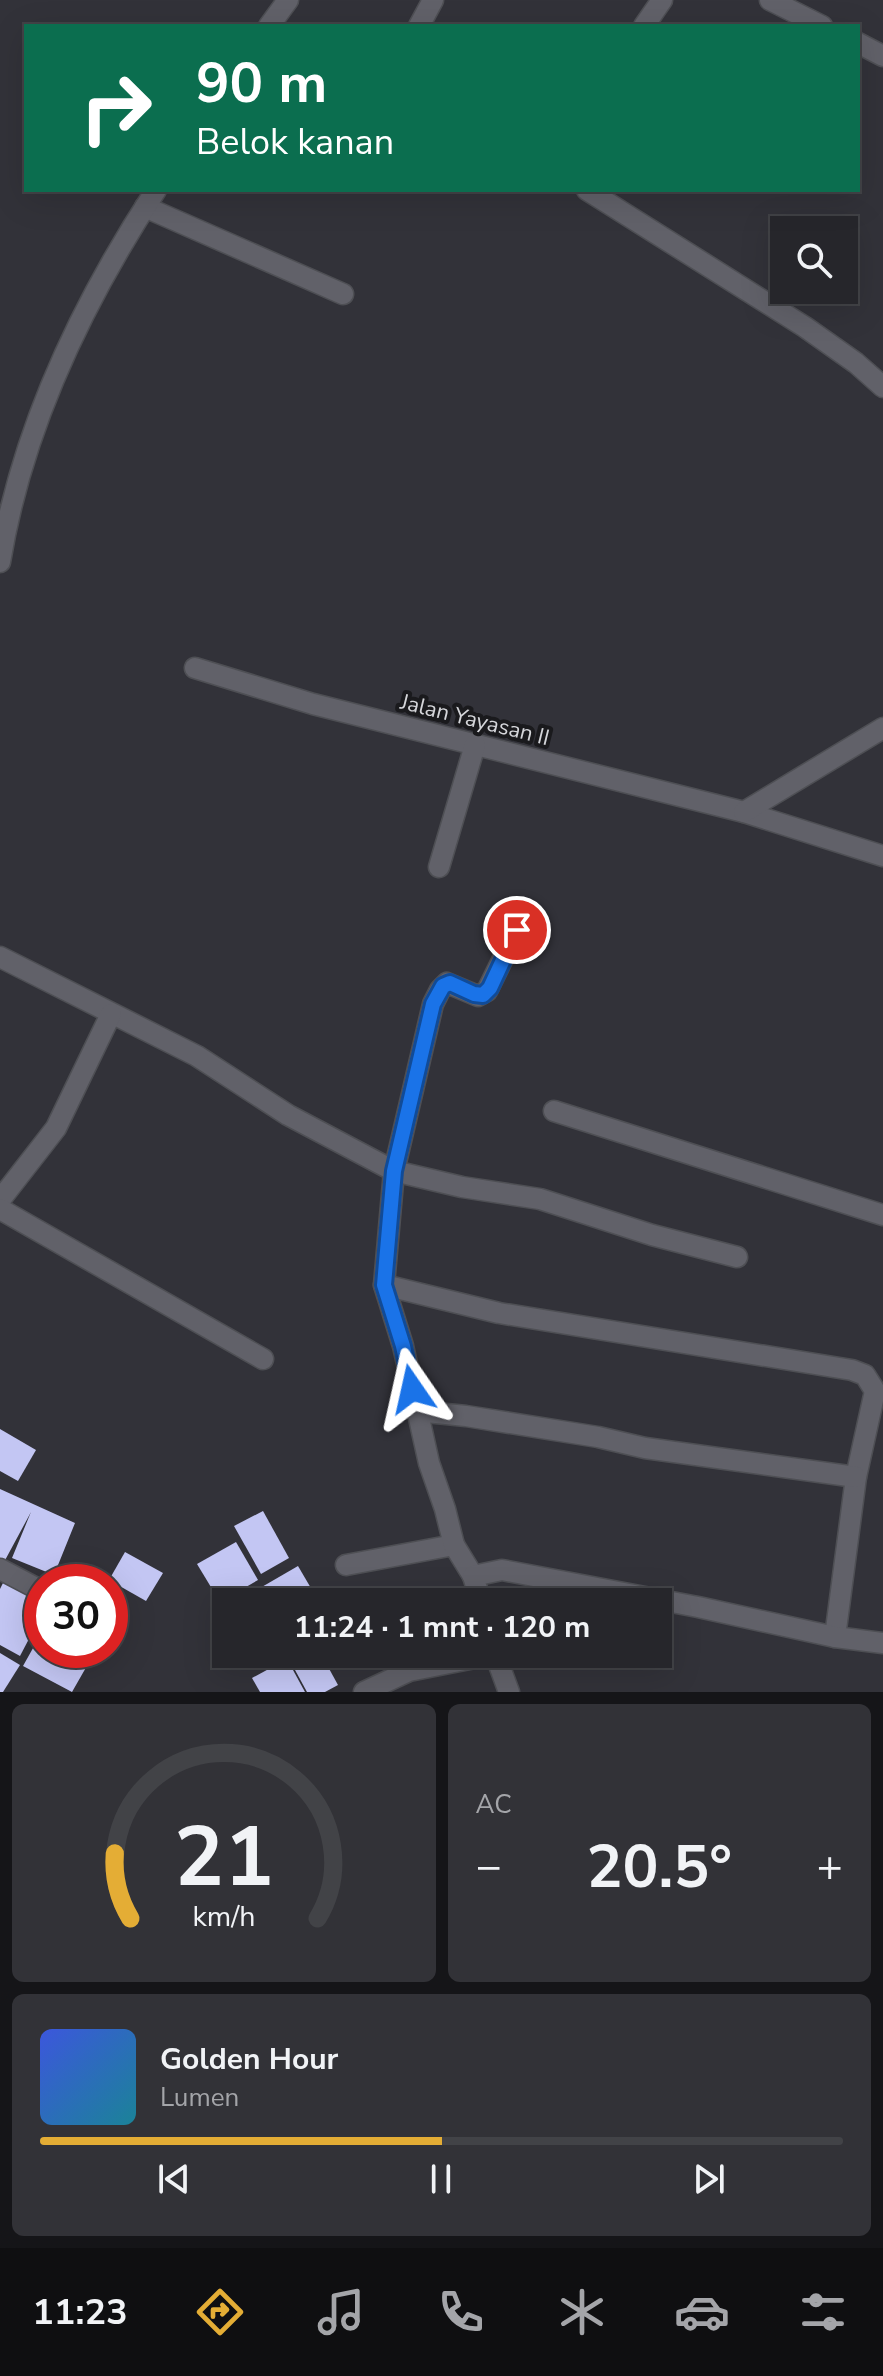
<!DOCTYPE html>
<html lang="id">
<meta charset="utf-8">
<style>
body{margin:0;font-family:"Nunito Sans",sans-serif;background:#323237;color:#f1f3f6;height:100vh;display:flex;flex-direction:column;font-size:30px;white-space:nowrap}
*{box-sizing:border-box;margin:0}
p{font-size:26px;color:#a4a5a9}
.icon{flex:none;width:44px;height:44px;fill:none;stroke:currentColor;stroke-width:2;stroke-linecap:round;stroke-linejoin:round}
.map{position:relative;height:1692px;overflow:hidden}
.details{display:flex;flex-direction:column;gap:12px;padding:12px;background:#151518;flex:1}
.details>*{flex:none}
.guide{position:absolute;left:24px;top:24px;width:836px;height:168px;border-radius:0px;box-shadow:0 8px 32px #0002,0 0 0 2px #424347;background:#0b6e4f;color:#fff;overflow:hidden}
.controls{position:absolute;left:770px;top:216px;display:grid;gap:16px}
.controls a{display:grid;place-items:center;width:88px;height:88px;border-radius:0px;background:#26262b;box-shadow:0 8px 32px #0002,0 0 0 2px #424347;font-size:40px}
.speed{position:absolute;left:24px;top:1564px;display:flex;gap:16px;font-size:40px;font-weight:700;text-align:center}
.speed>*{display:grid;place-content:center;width:104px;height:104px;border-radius:50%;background:#26262b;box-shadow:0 8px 32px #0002,0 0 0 2px #424347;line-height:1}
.speed .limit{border:12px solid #d22;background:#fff;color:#111}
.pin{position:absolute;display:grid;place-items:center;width:68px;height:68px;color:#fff;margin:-34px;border:4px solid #fff;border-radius:50%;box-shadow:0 2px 8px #0007}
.me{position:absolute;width:88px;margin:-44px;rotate:349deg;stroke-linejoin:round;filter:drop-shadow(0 0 6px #0008)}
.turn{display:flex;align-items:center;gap:28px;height:168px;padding:0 40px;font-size:36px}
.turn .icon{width:104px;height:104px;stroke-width:2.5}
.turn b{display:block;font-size:56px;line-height:68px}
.big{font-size:60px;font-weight:700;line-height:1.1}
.details .card{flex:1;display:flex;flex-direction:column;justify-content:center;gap:12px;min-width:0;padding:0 28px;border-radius:12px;background:#323237}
.details .dial{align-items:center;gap:0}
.dial svg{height:208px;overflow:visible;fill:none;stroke:#424347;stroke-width:7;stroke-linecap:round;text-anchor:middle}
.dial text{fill:#f1f3f6;stroke:none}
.song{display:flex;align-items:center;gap:24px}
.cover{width:96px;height:96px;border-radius:12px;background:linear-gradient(135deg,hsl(230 70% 55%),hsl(190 70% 35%))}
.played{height:8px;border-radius:4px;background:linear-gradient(90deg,#e4ad35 50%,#424347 50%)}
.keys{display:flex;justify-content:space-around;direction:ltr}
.heat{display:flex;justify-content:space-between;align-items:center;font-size:44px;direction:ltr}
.details .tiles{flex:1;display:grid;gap:12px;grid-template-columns:1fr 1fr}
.card:last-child{grid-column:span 2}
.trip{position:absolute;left:212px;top:1588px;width:460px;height:80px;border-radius:0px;background:#26262b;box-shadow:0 8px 32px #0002,0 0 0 2px #424347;font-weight:700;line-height:80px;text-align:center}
.dock{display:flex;height:128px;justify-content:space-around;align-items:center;background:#0f0f11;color:#a4a5a9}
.dock .icon{width:56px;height:56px}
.dock .on{color:#e4ad35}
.dock b{font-size:36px;color:#f1f3f6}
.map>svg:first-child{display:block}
</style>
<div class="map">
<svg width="883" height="1692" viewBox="0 0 883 1692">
<rect width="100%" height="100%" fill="#323239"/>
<g fill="#c3c6f3">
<path d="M0,1429L36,1450L18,1481L0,1471Z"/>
<path d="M0,1489L75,1523L54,1575L12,1558L31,1512L3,1564L0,1562Z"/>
<path d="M263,1511L289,1558L261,1574L234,1526Z"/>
<path d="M236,1542L258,1580L220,1602L197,1564Z"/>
<path d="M125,1552L163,1573L146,1601L109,1580Z"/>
<path d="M298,1566L315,1595L303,1602H236Z"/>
<path d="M5,1579L42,1598V1614L20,1656L0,1645V1589Z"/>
<path d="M42,1632V1650H96L72,1692L23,1666Z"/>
<path d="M0,1653L20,1665L3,1692H0Z"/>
<path d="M246,1654H280L254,1669Z"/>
<path d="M298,1654H321L338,1685L325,1692H307L289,1659Z"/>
<path d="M287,1659L305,1692H260L252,1678Z"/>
</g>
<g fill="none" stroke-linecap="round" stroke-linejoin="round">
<g stroke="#4e4f54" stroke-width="23">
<g id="minor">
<path d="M770,0L822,26"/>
<path d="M269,26L288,0"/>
<path d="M419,26L433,0"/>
<path d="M644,26L662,0"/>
<path d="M858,43L883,56"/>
<path d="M587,190L805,327L856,363L883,387"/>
<path d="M145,207L343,294"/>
<path d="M0,562C22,428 82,303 156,190"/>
<path d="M195,668L313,704L744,812L883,856"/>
<path d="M744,812L883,728"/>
<path d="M439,867L475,745"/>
<path d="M0,957L197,1056L288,1115L394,1171L462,1187L540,1199L652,1235L737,1257"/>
<path d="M554,1111L883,1215"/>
<path d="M0,1200L56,1128L111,1014"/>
<path d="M0,1209L263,1359"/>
<path d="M384,1285L499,1313L852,1370L865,1375L875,1391L856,1477L835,1637"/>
<path d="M416,1411L466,1416L598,1437L645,1448L856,1477"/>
<path d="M346,1565L454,1545"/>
<path d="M0,1569L42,1591"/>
<path d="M473,1576L454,1545L445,1509L429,1463L403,1346L384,1285L394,1171L433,1004L440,990L447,983L478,996L487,991L517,930"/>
<path d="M481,1602L473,1576L502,1570L698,1607L835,1637L883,1643"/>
<path d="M495,1654L509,1692"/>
<path d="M364,1692L409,1671L495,1654"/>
</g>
</g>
<use href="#minor" stroke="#616169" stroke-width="20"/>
</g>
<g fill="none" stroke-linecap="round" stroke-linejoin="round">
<g stroke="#114b97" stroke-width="20">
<path id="route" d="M412,1389L403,1346L384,1285L394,1171L433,1004L443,986L450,983L474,994L483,995L490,988L517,930"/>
</g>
<use href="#route" stroke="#1a73e8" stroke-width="14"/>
</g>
<g text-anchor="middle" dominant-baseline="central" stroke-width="8" stroke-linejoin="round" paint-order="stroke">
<g font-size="22" fill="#d5d6da" stroke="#1a1a1d">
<text transform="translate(475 720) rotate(14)">Jalan Yayasan II</text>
</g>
</g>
</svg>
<div class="controls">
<a><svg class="icon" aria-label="search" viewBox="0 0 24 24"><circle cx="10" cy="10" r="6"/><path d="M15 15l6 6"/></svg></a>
</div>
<div class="speed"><div class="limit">30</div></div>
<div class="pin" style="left:517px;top:930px;background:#d93025"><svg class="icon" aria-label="arrive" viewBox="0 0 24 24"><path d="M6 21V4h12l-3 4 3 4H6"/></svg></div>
<svg class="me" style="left:412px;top:1389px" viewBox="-20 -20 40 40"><path d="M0-17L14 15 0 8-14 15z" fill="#1a73e8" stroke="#fff" stroke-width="4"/></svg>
<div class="trip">11:24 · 1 mnt · 120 m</div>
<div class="guide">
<div class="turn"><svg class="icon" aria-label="right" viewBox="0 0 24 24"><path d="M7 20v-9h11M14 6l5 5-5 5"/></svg><div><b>90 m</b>Belok kanan</div></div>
</div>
</div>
<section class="details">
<div class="tiles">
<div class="card dial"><svg viewBox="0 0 100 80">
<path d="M14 69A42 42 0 1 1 86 69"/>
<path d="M14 69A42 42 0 0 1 8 44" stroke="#e4ad35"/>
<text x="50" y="56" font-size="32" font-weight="700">21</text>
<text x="50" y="72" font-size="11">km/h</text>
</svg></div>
<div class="card"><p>AC</p>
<div class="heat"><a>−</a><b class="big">20.5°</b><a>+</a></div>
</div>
<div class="card">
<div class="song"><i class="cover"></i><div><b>Golden Hour</b><p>Lumen</p></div></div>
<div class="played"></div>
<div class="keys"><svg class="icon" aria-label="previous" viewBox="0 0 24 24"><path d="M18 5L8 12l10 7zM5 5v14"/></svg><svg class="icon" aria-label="pause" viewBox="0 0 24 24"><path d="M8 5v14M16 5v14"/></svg><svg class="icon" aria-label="next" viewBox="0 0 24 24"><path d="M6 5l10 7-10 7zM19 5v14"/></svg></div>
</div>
</div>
</section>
<nav class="dock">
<b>11:23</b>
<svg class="icon on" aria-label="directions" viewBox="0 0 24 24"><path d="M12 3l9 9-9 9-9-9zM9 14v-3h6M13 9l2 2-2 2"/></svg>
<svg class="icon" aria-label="music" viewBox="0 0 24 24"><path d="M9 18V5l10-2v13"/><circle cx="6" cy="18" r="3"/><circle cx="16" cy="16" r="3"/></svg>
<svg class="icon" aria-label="phone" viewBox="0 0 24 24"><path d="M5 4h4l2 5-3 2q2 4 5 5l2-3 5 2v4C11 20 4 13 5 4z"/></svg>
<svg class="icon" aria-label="climate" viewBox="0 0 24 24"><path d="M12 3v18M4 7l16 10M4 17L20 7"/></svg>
<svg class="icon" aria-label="car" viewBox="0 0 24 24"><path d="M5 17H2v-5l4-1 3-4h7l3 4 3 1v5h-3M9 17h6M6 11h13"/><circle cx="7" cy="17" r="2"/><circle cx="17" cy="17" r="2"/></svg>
<svg class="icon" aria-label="filters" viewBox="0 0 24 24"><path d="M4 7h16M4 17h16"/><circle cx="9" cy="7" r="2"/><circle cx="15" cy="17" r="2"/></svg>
</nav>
